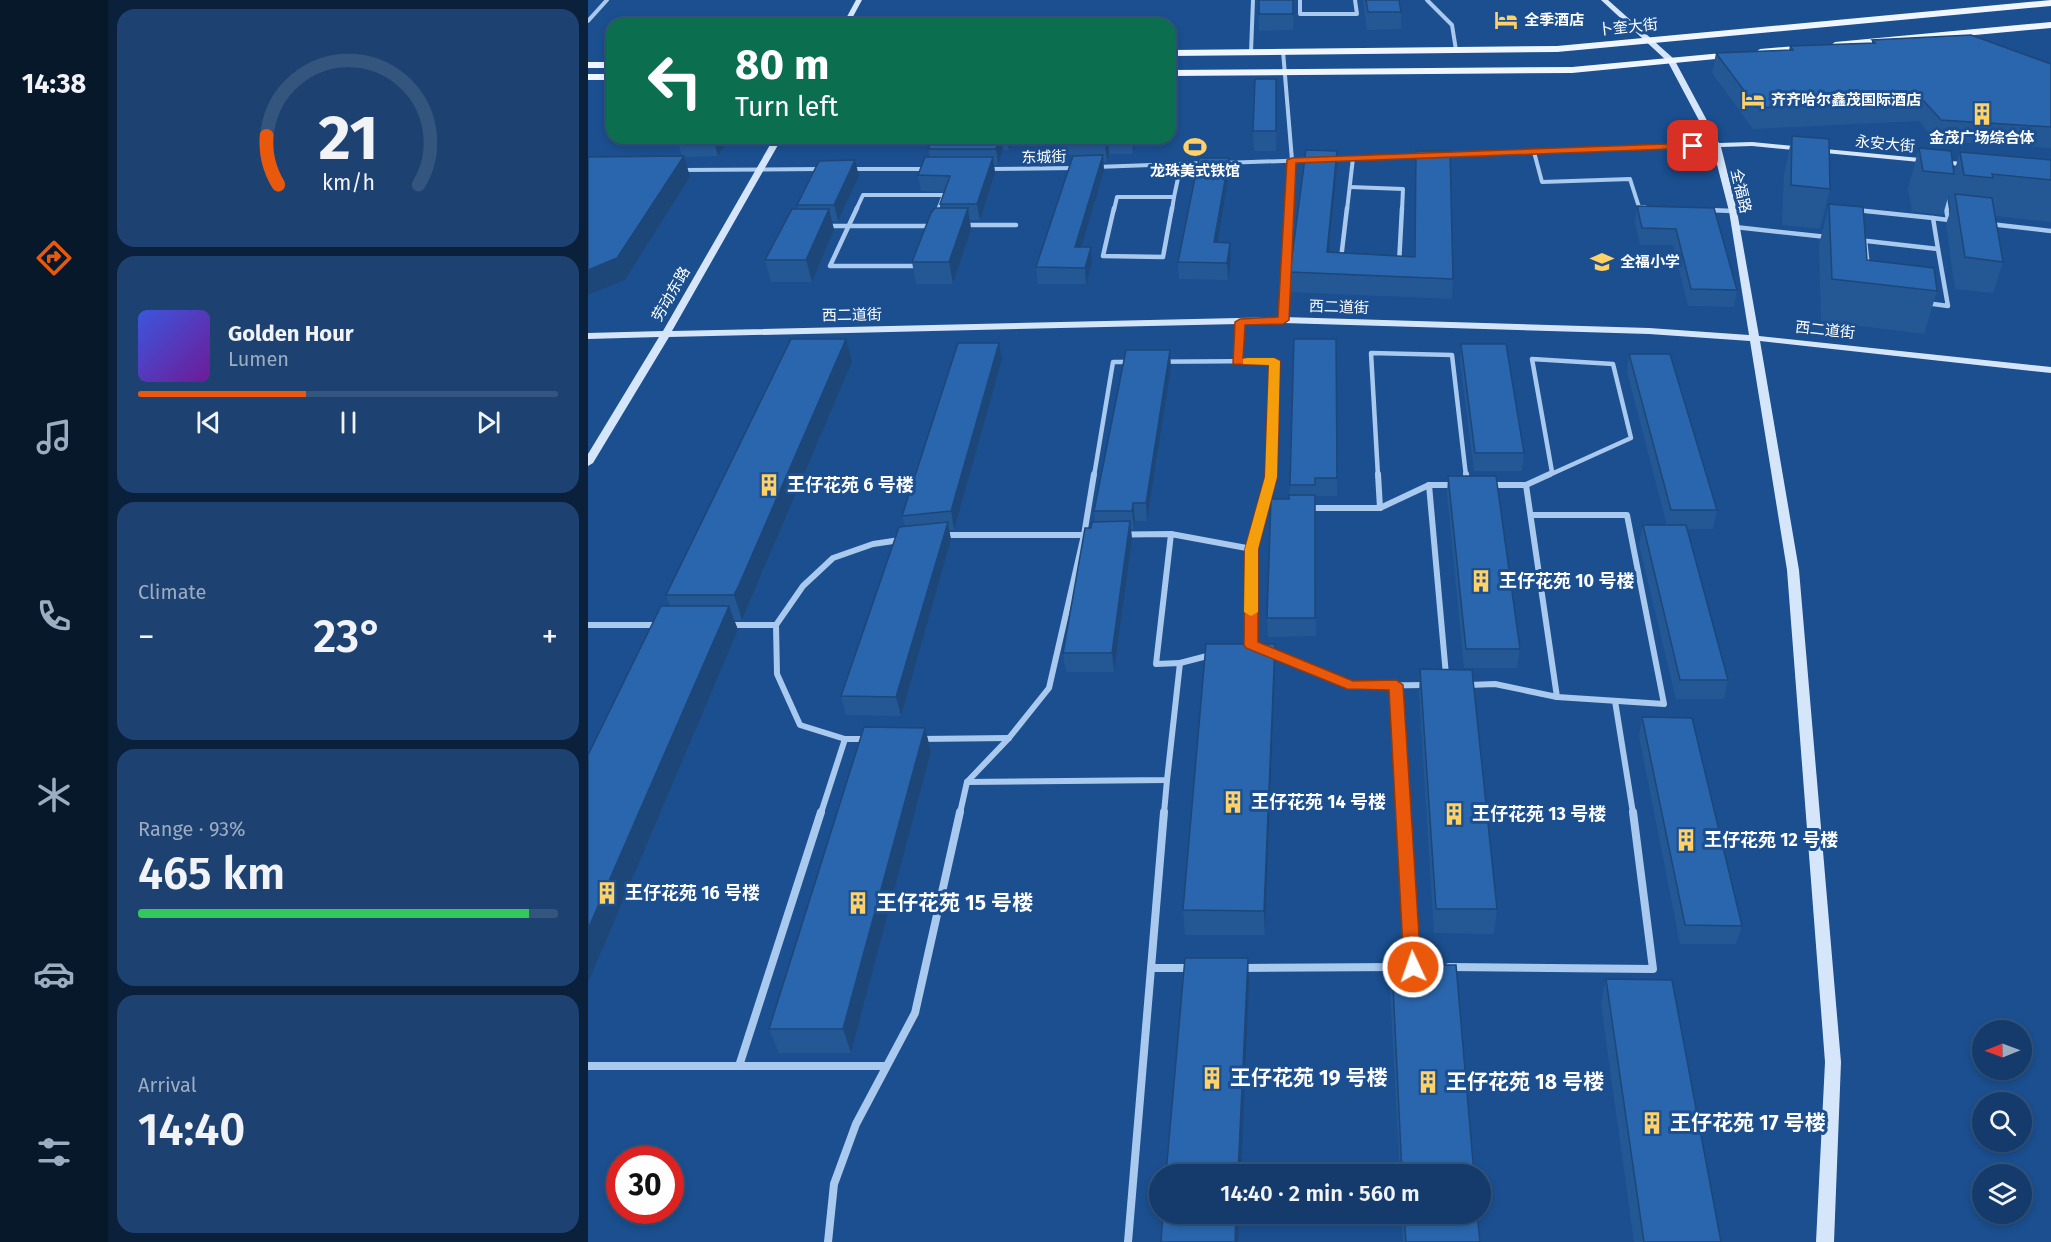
<!DOCTYPE html>
<meta charset="utf-8">
<style>
body{margin:0;font-family:"Fira Sans","Noto Sans SC",sans-serif;background:#1d4271;color:#f1f3f6;height:100vh;display:flex;flex-direction:column;font-size:22px;white-space:nowrap}
*{box-sizing:border-box;margin:0}
p{font-size:20px;color:#9dadc1}
.icon{flex:none;width:33px;height:33px;fill:none;stroke:currentColor;stroke-width:2;stroke-linecap:round;stroke-linejoin:round}
.map{position:relative;flex:1;overflow:hidden}
.details{display:flex;flex-direction:column;gap:9px;padding:9px;background:#0b203b;width:480px}
.details>*{flex:none}
.hud{position:absolute;left:18px;top:18px;width:570px;height:126px;border-radius:18px;box-shadow:0 3px 9px #0003,0 0 0 2px #33557e;background:#0b6e4f;color:#fff;overflow:hidden}
.needle{width:39px;rotate:269deg}
.tools{position:absolute;left:1384px;top:1020px;display:grid;gap:12px}
.tools a{display:grid;place-items:center;width:60px;height:60px;border-radius:50%;background:#143b6b;box-shadow:0 3px 9px #0003,0 0 0 2px #33557e;font-size:30px}
.speed{position:absolute;left:18px;top:1146px;display:flex;gap:12px;font-size:30px;font-weight:700;text-align:center}
.speed>*{display:grid;place-content:center;width:78px;height:78px;border-radius:50%;background:#143b6b;box-shadow:0 3px 9px #0003,0 0 0 2px #33557e;line-height:1}
.speed .limit{border:9px solid #d22;background:#fff;color:#111}
.pin{position:absolute;display:grid;place-items:center;width:51px;height:51px;color:#fff;margin:-26px;border-radius:12px;box-shadow:0 3px 9px #0006}
.me{position:absolute;width:66px;margin:-33px;rotate:357deg;stroke-linejoin:round;filter:drop-shadow(0 0 4px #0008)}
.turn{display:flex;align-items:center;gap:21px;height:126px;padding:0 30px;font-size:27px}
.turn .icon{width:78px;height:78px;stroke-width:2.5}
.turn b{display:block;font-size:42px;line-height:51px}
.big{font-size:45px;font-weight:600;line-height:1.1}
.details .widget{flex:1;display:flex;flex-direction:column;justify-content:center;gap:9px;min-width:0;padding:0 21px;border-radius:18px;background:#1d4271}
.details .dial{align-items:center;gap:0}
.dial svg{height:156px;overflow:visible;fill:none;stroke:#33557e;stroke-width:7;stroke-linecap:round;text-anchor:middle}
.dial text{fill:#f1f3f6;stroke:none}
.song{display:flex;align-items:center;gap:18px}
.cover{width:72px;height:72px;border-radius:9px;background:linear-gradient(135deg,hsl(230 70% 55%),hsl(280 70% 35%))}
.played{height:6px;border-radius:3px;background:linear-gradient(90deg,#ea580c 40%,#33557e 40%)}
.keys{display:flex;justify-content:space-around;direction:ltr}
.heat{display:flex;justify-content:space-between;align-items:center;font-size:33px;direction:ltr}
.charge{height:9px;border-radius:4px;background:linear-gradient(90deg,#34c759 93%,#33557e 0)}
.trip{position:absolute;left:561px;top:1164px;width:342px;height:60px;border-radius:30px;background:#143b6b;box-shadow:0 3px 9px #0003,0 0 0 2px #33557e;font-weight:600;line-height:60px;text-align:center}
main{display:flex;flex:1;min-height:0}
.tabs{display:flex;flex-direction:column;width:108px;justify-content:space-around;align-items:center;background:#08182b;color:#9dadc1}
.tabs .icon{width:42px;height:42px}
.tabs .on{color:#ea580c}
.tabs b{font-size:27px;color:#f1f3f6}
.map>svg:first-child{display:block}
</style>
<main>
<nav class="tabs">
<b>14:38</b>
<svg class="icon on" aria-label="directions" viewBox="0 0 24 24"><path d="M12 3l9 9-9 9-9-9zM9 14v-3h6M13 9l2 2-2 2"/></svg>
<svg class="icon" aria-label="music" viewBox="0 0 24 24"><path d="M9 18V5l10-2v13"/><circle cx="6" cy="18" r="3"/><circle cx="16" cy="16" r="3"/></svg>
<svg class="icon" aria-label="phone" viewBox="0 0 24 24"><path d="M5 4h4l2 5-3 2q2 4 5 5l2-3 5 2v4C11 20 4 13 5 4z"/></svg>
<svg class="icon" aria-label="climate" viewBox="0 0 24 24"><path d="M12 3v18M4 7l16 10M4 17L20 7"/></svg>
<svg class="icon" aria-label="car" viewBox="0 0 24 24"><path d="M5 17H2v-5l4-1 3-4h7l3 4 3 1v5h-3M9 17h6M6 11h13"/><circle cx="7" cy="17" r="2"/><circle cx="17" cy="17" r="2"/></svg>
<svg class="icon" aria-label="filters" viewBox="0 0 24 24"><path d="M4 7h16M4 17h16"/><circle cx="9" cy="7" r="2"/><circle cx="15" cy="17" r="2"/></svg>
</nav>
<section class="details">
<div class="widget dial"><svg viewBox="0 0 100 80">
<path d="M14 69A42 42 0 1 1 86 69"/>
<path d="M14 69A42 42 0 0 1 8 44" stroke="#ea580c"/>
<text x="50" y="56" font-size="32" font-weight="700">21</text>
<text x="50" y="72" font-size="11">km/h</text>
</svg></div>
<div class="widget">
<div class="song"><i class="cover"></i><div><b>Golden Hour</b><p>Lumen</p></div></div>
<div class="played"></div>
<div class="keys"><svg class="icon" aria-label="previous" viewBox="0 0 24 24"><path d="M18 5L8 12l10 7zM5 5v14"/></svg><svg class="icon" aria-label="pause" viewBox="0 0 24 24"><path d="M8 5v14M16 5v14"/></svg><svg class="icon" aria-label="next" viewBox="0 0 24 24"><path d="M6 5l10 7-10 7zM19 5v14"/></svg></div>
</div>
<div class="widget"><p>Climate</p>
<div class="heat"><a>−</a><b class="big">23°</b><a>+</a></div>
</div>
<div class="widget"><p>Range · 93%</p><b class="big">465 km</b><div class="charge"></div></div>
<div class="widget"><p>Arrival</p><b class="big">14:40</b></div>
</section>
<div class="map">
<svg width="1463" height="1242" viewBox="0 0 1463 1242">
<rect width="100%" height="100%" fill="#1b4f8f"/>
<g fill="none" stroke-linecap="round" stroke-linejoin="round">
<g stroke="#a9c9ee" stroke-width="4">
<path d="M712,0V14H769L767,0"/>
<path d="M839,0L864,25L868,50"/>
<path d="M0,21L19,0"/>
<path d="M695,51L704,160L701,210"/>
<path d="M663,52L665,0"/>
<path d="M946,152L954,182L1042,179L1051,207H1057"/>
<path d="M856,155L1128,145"/>
<path d="M742,159L836,156"/>
<path d="M634,163L723,160"/>
<path d="M508,167L618,163"/>
<path d="M262,169H339"/>
<path d="M400,169L489,168"/>
<path d="M94,170L234,169"/>
<path d="M762,187L815,189L814,210"/>
<path d="M586,197L593,164"/>
<path d="M1357,197L1359,210"/>
<path d="M268,210L275,195H356L350,210"/>
<path d="M526,210L529,197H586"/>
<path d="M584,210L586,197"/>
<path d="M759,210L765,158"/>
</g>
<g stroke="#a9c9ee" stroke-width="4.5">
<path d="M269,208L242,266H329L351,208"/>
<path d="M526,208L515,256L575,257L584,208"/>
<path d="M1358,208L1360,220"/>
<path d="M1119,210L1145,211"/>
<path d="M1268,210L1345,218"/>
<path d="M1402,224L1463,231"/>
<path d="M375,225H428"/>
<path d="M237,226H344"/>
<path d="M1147,227L1239,237"/>
<path d="M1270,240L1350,249L1345,218L1368,221"/>
<path d="M1277,241L1280,267"/>
<path d="M753,259L759,208"/>
<path d="M811,264L814,208"/>
<path d="M1338,303L1360,306L1350,249"/>
<path d="M695,320L701,208"/>
<path d="M649,361L652,322"/>
<path d="M506,476L525,362L686,361L683,476"/>
<path d="M790,476L783,353L864,355L878,476"/>
<path d="M959,476L1043,438L1025,364L944,359L964,472"/>
</g>
<g stroke="#a9c9ee" stroke-width="6">
<path d="M506,474L496,535L583,534L664,549L683,474"/>
<path d="M790,474L792,508"/>
<path d="M878,474L879,483"/>
<path d="M841,485L858,675"/>
<path d="M902,485H938L962,474"/>
<path d="M938,485L969,697"/>
<path d="M720,508H792L841,485H867"/>
<path d="M354,535H496L461,688L421,738L379,782L372,813"/>
<path d="M0,625H68"/>
<path d="M142,625H188"/>
<path d="M656,647L663,645L664,549"/>
<path d="M680,652L764,686L837,685"/>
<path d="M592,663L623,655"/>
<path d="M808,685L816,813"/>
<path d="M881,685L907,684L969,697L1076,704L1039,515H943"/>
<path d="M1027,701L1045,813"/>
<path d="M279,739H257L212,725L189,674L188,625L215,586L245,558L285,544L312,540"/>
<path d="M332,739L421,738"/>
<path d="M379,782L579,780L592,663L568,664L583,534"/>
<path d="M233,813L257,739"/>
<path d="M576,813L579,780"/>
</g>
<g stroke="#a9c9ee" stroke-width="8">
<path d="M233,812L151,1066H298"/>
<path d="M576,812L563,968H602"/>
<path d="M816,812L825,967H830"/>
<path d="M861,967L1065,969L1045,812"/>
<path d="M654,968L812,967"/>
<path d="M0,1066H151"/>
<path d="M240,1242L246,1184L268,1124L327,1013L372,812"/>
<path d="M540,1242L563,968"/>
</g>
<g fill="#d6e6fa" fill-rule="evenodd">
<path d="M268,0H274L261,24H255Z"/>
<path d="M1013,0H1020L1086,59L1131,143L1164,142L1384,163L1388,165L1384,167L1164,146L1133,147L1149,211L1171,336L1463,367V373L1172,341L1211,570L1253,1062L1246,1242H1228L1237,1062L1199,570L1162,341L1061,334L695,323L81,337L5,463L0,466V454L71,337L0,339V333L75,331L186,138H194L84,331L695,317L1061,328L1161,335L1141,211L1124,145L1080,62Z"/>
</g>
<g fill="#f0f6ff" fill-rule="evenodd">
<path d="M1463,0V6L969,52L582,56V50L969,46Z"/>
<path d="M1463,22V28L1247,48L1243,45L1247,42Z"/>
<path d="M1220,45L1223,46V50L1172,55L1168,52L1172,49Z"/>
<path d="M1145,52L1148,53V57L984,73L582,76V70L984,67Z"/>
<rect x="0" y="62" width="24" height="6"/>
<rect x="0" y="74" width="24" height="6"/>
</g>
</g>
<g fill="#245895">
<path d="M705,0V30L671,31V14Z"/>
<path d="M775,0H811L813,12V29L779,30Z"/>
<path d="M1284,40L1463,64V148L1347,141L1331,121L1165,129L1124,73L1128,53L1201,50L1202,46L1284,43Z"/>
<path d="M688,99V151H666L665,131Z"/>
<path d="M1204,136L1242,189L1232,229L1194,225L1196,175Z"/>
<path d="M89,138H142L130,156L96,157L102,177L37,280L0,295V157L94,156Z"/>
<path d="M345,138H425L421,150H415L410,165H406L407,173L392,220H382L383,230L365,284H328L324,262L352,208V204L356,192L333,191L330,175L342,157L340,149Z"/>
<path d="M466,138H548L545,154H521L519,162H515L516,171L494,247H503L504,263L498,284H450L448,267L489,156L488,155H468Z"/>
<path d="M1331,148L1366,172L1372,152L1463,160V222L1407,216L1415,262L1405,293L1367,289L1358,224L1363,209L1361,194L1355,215L1324,211L1320,188Z"/>
<path d="M828,151L865,279L864,299L702,292V272L749,169L741,252L826,257Z"/>
<path d="M641,174L630,242L642,243L643,259L640,280L591,279L590,262Z"/>
<path d="M271,176L250,221H244L246,230L224,282H183L177,260L210,209L209,205Z"/>
<path d="M1241,204L1279,260L1349,291L1336,334L1233,321L1231,245Z"/>
<path d="M1049,206L1126,208L1149,290L1146,307L1100,306L1085,245H1052L1047,222Z"/>
<path d="M748,339L749,496H727L728,636L680,637L679,618L701,499L702,485Z"/>
<path d="M873,344L936,453L934,471H886L872,361Z"/>
<path d="M1041,354L1129,510L1125,529H1099L1140,680L1136,699H1088L1051,544L1055,525H1079L1039,372Z"/>
<path d="M414,360L366,530H361L363,540L313,716L258,715L253,696L317,526L314,516Z"/>
<path d="M264,362L159,609L154,620H146L150,630L0,983V755L82,606L78,595Z"/>
<path d="M583,368L559,521H547L546,529H543L544,540L526,672H478L475,653L503,528L507,522L506,511Z"/>
<path d="M860,476L932,649L929,668H876L859,494Z"/>
<path d="M687,644V669L677,935H597L595,910Z"/>
<path d="M832,669L909,909L906,934L846,933L831,694Z"/>
<path d="M1054,717L1154,926L1148,944H1092L1051,736Z"/>
<path d="M337,728L343,752L263,1053H191L181,1029Z"/>
<path d="M804,965L886,1174H812L802,990Z"/>
<path d="M1018,979L1133,1242H1046L1013,1004Z"/>
<path d="M813,1214H889L892,1242H815Z"/>
</g>
<g fill="#1d4779">
<path d="M125,138H142L130,156Z"/>
<path d="M411,138H413L415,150L410,165L408,149Z"/>
<path d="M419,138H425L421,150Z"/>
<path d="M518,138H520L521,154L519,162L517,142Z"/>
<path d="M544,138H548L545,154Z"/>
<path d="M749,151V169L739,271V252Z"/>
<path d="M515,155L516,171L489,263L487,247Z"/>
<path d="M96,156L102,177L37,280L0,295V270Z"/>
<path d="M405,157L407,173L392,220L389,204Z"/>
<path d="M641,158V174L627,259L626,242Z"/>
<path d="M267,160L271,176L250,221L246,205Z"/>
<path d="M380,208L383,230L365,284L361,262Z"/>
<path d="M241,209L246,230L224,282L218,260Z"/>
<path d="M642,243L643,259L640,280L639,263Z"/>
<path d="M503,247L504,263L498,284L497,268Z"/>
<path d="M258,339L264,362L154,620L146,595Z"/>
<path d="M411,343L414,360L366,530L363,511Z"/>
<path d="M582,350L583,368L559,521L558,503Z"/>
<path d="M545,503L547,521L546,529L544,511Z"/>
<path d="M542,521L544,540L526,672L524,653Z"/>
<path d="M360,522L363,540L313,716L308,697Z"/>
<path d="M141,606L150,630L0,983V929Z"/>
<path d="M687,644V669L677,935L676,911Z"/>
<path d="M337,728L343,752L263,1053L255,1029Z"/>
<path d="M660,958L661,982L653,1174H650Z"/>
<path d="M648,1214H651L650,1242H647Z"/>
</g>
<g fill="#2a66ad" stroke="#1d4779" stroke-width="1.5">
<rect x="671" y="0" width="34" height="14"/>
<path d="M778,0H811L813,12H780Z"/>
<path d="M1383,35L1463,64V127L1353,120L1336,101L1169,108L1128,53L1205,50L1202,46L1287,43L1284,40Z"/>
<path d="M667,79H688V131H665Z"/>
<path d="M1204,136L1241,139L1242,189L1203,185Z"/>
<path d="M345,138H411L408,149H340Z"/>
<path d="M489,138H518L517,142L487,143Z"/>
<path d="M1331,148L1363,151L1366,174L1335,171Z"/>
<path d="M718,150L749,151L739,252L827,257L828,151H862L865,279L702,272Z"/>
<path d="M1372,152L1463,160V180L1404,174L1405,178L1376,175Z"/>
<path d="M515,155L487,247H503L497,268L448,267L485,156Z"/>
<path d="M96,156L29,258L0,270V157Z"/>
<path d="M337,157H405L389,204H352L362,176L330,175Z"/>
<path d="M611,158H641L626,242L642,243L639,263L590,262Z"/>
<path d="M267,160L246,205H209L231,161Z"/>
<path d="M1367,194L1404,198L1415,262L1377,257Z"/>
<path d="M1241,204L1275,207L1279,260L1346,268L1349,291L1244,279Z"/>
<path d="M1049,206L1126,208L1149,290L1103,289L1088,229L1054,228Z"/>
<path d="M347,208H380L361,262H324L343,213Z"/>
<path d="M204,209H241L218,260H177Z"/>
<path d="M203,339H258L151,585L146,595H78Z"/>
<path d="M706,339H748L749,478H727V485H702Z"/>
<path d="M370,343H411L363,511L314,516Z"/>
<path d="M873,344H918L936,453H887Z"/>
<path d="M538,350H582L558,503H545L544,511H506Z"/>
<path d="M1041,354H1082L1129,510H1083Z"/>
<path d="M860,476H908L932,649H878Z"/>
<path d="M701,495H727V618H679L683,499H701Z"/>
<path d="M542,521L524,653H475L497,528H503L504,522Z"/>
<path d="M360,522L308,697L253,696L311,527Z"/>
<path d="M1055,525H1098L1140,680H1092Z"/>
<path d="M73,606H141L0,929V755Z"/>
<path d="M618,644H687L676,911L595,910Z"/>
<path d="M832,669L884,670L909,909H848Z"/>
<path d="M1054,717L1104,718L1154,926L1097,925Z"/>
<path d="M276,727L337,728L255,1029H181Z"/>
<path d="M597,958H660L650,1174H578Z"/>
<path d="M804,965H868L886,1174H814Z"/>
<path d="M1018,979L1084,980L1133,1242H1056Z"/>
<path d="M575,1214H648L647,1242H573Z"/>
<path d="M816,1214H889L892,1242H818Z"/>
</g>
<path fill="#ea580c" stroke="#983908" stroke-width="1.5" d="M1105,143L1110,146L1108,148L708,163L701,320L695,324L657,325L655,358H686L692,361L689,477L670,549V642L765,681L808,680L815,685L833,967L831,972H819L816,967L801,690L759,689L658,648L656,645L657,549L677,477L681,365L645,364L647,322L652,319L690,317L699,160L704,158Z"/>
<path fill="#f59e0b" d="M659,358H686L692,361L689,477L670,549V612L663,616L656,612L657,549L677,477L681,365L655,364V359Z"/>
<defs>
<g id="hotel-bare" transform="scale(1.8)"><path d="M-6-4.5h1.5V1H6V5H4.5V3h-9V5H-6ZM-4 0a1.8 1.8 0 1 1 3.6 0ZM.5 0V-2.5h3Q6-2.5 6 0Z" fill="#ffd166" stroke="#1b4f8f" stroke-width="2.5" paint-order="stroke"/></g>
<g id="building-bare" transform="scale(1.8)"><path d="M-4-6H4V6H1V3H-1V6H-4ZM-2.5-4.3h1.7v1.8h-1.7ZM.8-4.3h1.7v1.8H.8ZM-2.5-1h1.7V.8h-1.7ZM.8-1h1.7V.8H.8Z" fill="#ffd166" stroke="#1b4f8f" stroke-width="2.5" paint-order="stroke"/></g>
<g id="stadium-bare" transform="scale(1.8)"><path d="M0-5a6.5 5 0 1 0 0 10a6.5 5 0 1 0 0-10ZM-3.5-1.8h7v3.6h-7Z" fill="#ffd166" stroke="#1b4f8f" stroke-width="2.5" paint-order="stroke"/></g>
<g id="school-bare" transform="scale(1.8)"><path d="M0-5L7-2L0 1L-7-2ZM-4 1L0 2.5L4 1V4Q0 6-4 4Z" fill="#ffd166" stroke="#1b4f8f" stroke-width="2.5" paint-order="stroke"/></g>
</defs>
<g fill-rule="evenodd">
<use href="#hotel-bare" x="918" y="20"/>
<use href="#hotel-bare" x="1165" y="100"/>
<use href="#building-bare" x="1394" y="114"/>
<use href="#stadium-bare" x="607" y="147"/>
<use href="#school-bare" x="1014" y="262"/>
<use href="#building-bare" x="181" y="485"/>
<use href="#building-bare" x="893" y="581"/>
<use href="#building-bare" x="645" y="802"/>
<use href="#building-bare" x="866" y="814"/>
<use href="#building-bare" x="1098" y="840"/>
<use href="#building-bare" x="19" y="893"/>
<use href="#building-bare" x="270" y="903"/>
<use href="#building-bare" x="624" y="1078"/>
<use href="#building-bare" x="840" y="1082"/>
<use href="#building-bare" x="1064" y="1123"/>
</g>
<g text-anchor="middle" dominant-baseline="central" stroke-width="6" stroke-linejoin="round" paint-order="stroke">
<g font-size="15" font-weight="bold" fill="#fff" stroke="#1b4f8f" text-anchor="start">
<text x="936" y="20">全季酒店</text>
<text x="1183" y="100">齐齐哈尔鑫茂国际酒店</text>
<text x="1394" y="138" text-anchor="middle">金茂广场综合体</text>
<text x="607" y="171" text-anchor="middle">龙珠美式铁馆</text>
<text x="1032" y="262">全福小学</text>
</g>
<g font-size="15" fill="#fff" stroke="#1b4f8f">
<text transform="translate(1040 27) rotate(-6)">卜奎大街</text>
<text transform="translate(1297 144) rotate(5)">永安大街</text>
<text transform="translate(456 157) rotate(-1)">东城街</text>
<text transform="translate(1153 191) rotate(77)">全福路</text>
<text transform="translate(83 294) rotate(-60)">劳动东路</text>
<text transform="translate(751 307) rotate(2)">西二道街</text>
<text transform="translate(264 315) rotate(-1)">西二道街</text>
<text transform="translate(1237 330) rotate(6)">西二道街</text>
</g>
<g font-size="18" font-weight="bold" fill="#fff" stroke="#1b4f8f" text-anchor="start">
<text x="199" y="485">王仔花苑 6 号楼</text>
<text x="911" y="581">王仔花苑 10 号楼</text>
<text x="663" y="802">王仔花苑 14 号楼</text>
<text x="884" y="814">王仔花苑 13 号楼</text>
<text x="1116" y="840">王仔花苑 12 号楼</text>
<text x="37" y="893">王仔花苑 16 号楼</text>
</g>
<g font-size="21" font-weight="bold" fill="#fff" stroke="#1b4f8f" text-anchor="start">
<text x="288" y="903">王仔花苑 15 号楼</text>
<text x="642" y="1078">王仔花苑 19 号楼</text>
<text x="858" y="1082">王仔花苑 18 号楼</text>
<text x="1082" y="1123">王仔花苑 17 号楼</text>
</g>
</g>
</svg>
<div class="tools">
<a><svg class="needle" viewBox="-14 -14 28 28"><path d="M0-13l5 13h-10z" fill="#e53935"/><path d="M0 13l5-13h-10z" fill="#9dadc1"/></svg></a>
<a><svg class="icon" aria-label="search" viewBox="0 0 24 24"><circle cx="10" cy="10" r="6"/><path d="M15 15l6 6"/></svg></a>
<a><svg class="icon" aria-label="layers" viewBox="0 0 24 24"><path d="M12 4l9 5-9 5-9-5zM3 14l9 5 9-5"/></svg></a>
</div>
<div class="speed"><div class="limit">30</div></div>
<div class="pin" style="left:1105px;top:146px;background:#d93025"><svg class="icon" aria-label="arrive" viewBox="0 0 24 24"><path d="M6 21V4h12l-3 4 3 4H6"/></svg></div>
<svg class="me" style="left:825px;top:967px" viewBox="-20 -20 40 40"><circle r="17" fill="#ea580c" stroke="#fff" stroke-width="3"/><path d="M0-11L8 9 0 5-8 9z" fill="#fff"/></svg>
<div class="trip">14:40 · 2 min · 560 m</div>
<div class="hud">
<div class="turn"><svg class="icon" aria-label="left" viewBox="0 0 24 24"><path d="M17 20v-9H6M10 6l-5 5 5 5"/></svg><div><b>80 m</b>Turn left</div></div>
</div>
</div>
</main>
